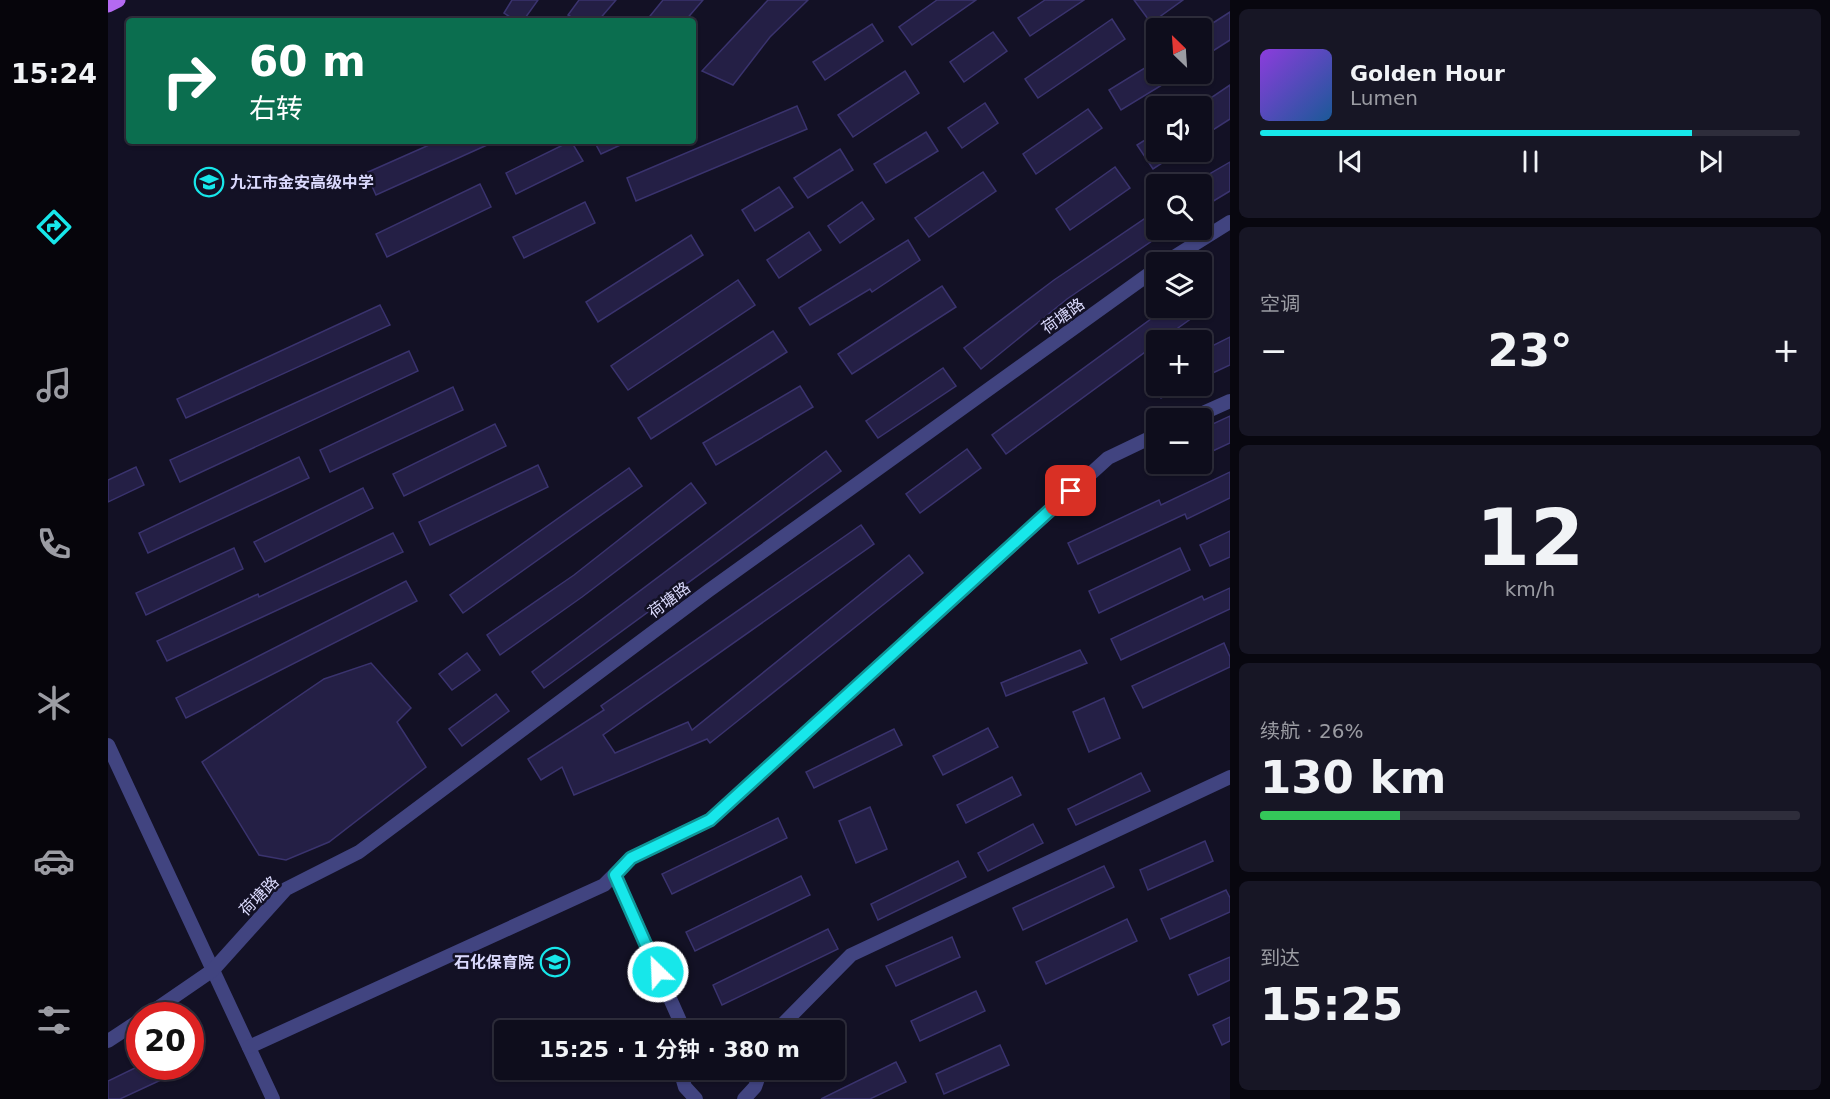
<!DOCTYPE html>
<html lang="zh">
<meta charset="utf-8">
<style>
body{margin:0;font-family:"DejaVu Sans","Noto Sans SC",sans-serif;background:#171625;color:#f1f3f6;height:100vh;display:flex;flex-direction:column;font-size:22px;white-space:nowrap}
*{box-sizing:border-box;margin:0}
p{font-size:20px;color:#9b9ca3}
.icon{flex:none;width:33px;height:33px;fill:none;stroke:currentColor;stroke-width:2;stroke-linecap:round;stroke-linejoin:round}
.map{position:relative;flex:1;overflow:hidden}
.side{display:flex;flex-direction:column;gap:9px;padding:9px;background:#08070f;width:600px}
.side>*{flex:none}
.banner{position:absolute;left:18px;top:18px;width:570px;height:126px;border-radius:6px;box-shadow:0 2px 4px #0004,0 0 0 2px #2e2d3b;background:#0b6e4f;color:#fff;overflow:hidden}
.needle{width:39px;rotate:335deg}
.fabs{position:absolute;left:1038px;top:18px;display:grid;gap:12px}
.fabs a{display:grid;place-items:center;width:66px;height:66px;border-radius:6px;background:#0e0d1c;box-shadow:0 2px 4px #0004,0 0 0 2px #2e2d3b;font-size:30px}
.speed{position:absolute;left:18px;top:1002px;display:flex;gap:12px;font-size:30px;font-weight:700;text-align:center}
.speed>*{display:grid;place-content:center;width:78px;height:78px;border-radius:50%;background:#0e0d1c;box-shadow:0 2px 4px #0004,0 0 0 2px #2e2d3b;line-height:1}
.speed .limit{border:9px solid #d22;background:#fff;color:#111}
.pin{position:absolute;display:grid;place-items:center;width:51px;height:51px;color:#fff;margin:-26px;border-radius:12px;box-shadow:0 3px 9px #0006}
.me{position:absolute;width:66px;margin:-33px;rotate:336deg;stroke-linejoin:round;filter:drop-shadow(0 0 4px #0008)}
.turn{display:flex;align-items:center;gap:21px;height:126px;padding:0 24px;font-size:27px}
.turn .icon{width:78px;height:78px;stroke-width:2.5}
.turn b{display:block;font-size:42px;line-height:51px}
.big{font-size:45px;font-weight:600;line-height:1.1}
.side .widget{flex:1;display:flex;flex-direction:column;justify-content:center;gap:9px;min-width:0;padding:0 21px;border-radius:9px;background:#171625}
.side .dial{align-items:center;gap:0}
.dial b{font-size:78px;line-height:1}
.song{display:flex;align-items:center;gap:18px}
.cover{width:72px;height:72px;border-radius:9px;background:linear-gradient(135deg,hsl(270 70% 55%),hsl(210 70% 35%))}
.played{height:6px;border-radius:3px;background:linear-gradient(90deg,#17e7ea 80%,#2e2d3b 80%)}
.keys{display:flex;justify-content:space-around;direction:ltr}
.heat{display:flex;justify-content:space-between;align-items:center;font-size:33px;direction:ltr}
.charge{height:9px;border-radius:4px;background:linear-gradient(90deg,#34c759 26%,#2e2d3b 0)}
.trip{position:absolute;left:386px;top:1020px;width:351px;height:60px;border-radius:6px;background:#0e0d1c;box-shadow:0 2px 4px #0004,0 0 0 2px #2e2d3b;font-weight:600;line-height:60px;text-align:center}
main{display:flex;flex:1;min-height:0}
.dock{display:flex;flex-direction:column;width:108px;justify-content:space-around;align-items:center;background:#06050b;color:#9b9ca3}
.dock .icon{width:42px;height:42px}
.dock .on{color:#17e7ea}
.dock b{font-size:27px;color:#f1f3f6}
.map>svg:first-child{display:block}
</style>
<main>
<nav class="dock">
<b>15:24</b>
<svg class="icon on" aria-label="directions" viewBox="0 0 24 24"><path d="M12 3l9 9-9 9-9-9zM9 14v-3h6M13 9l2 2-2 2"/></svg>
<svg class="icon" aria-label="music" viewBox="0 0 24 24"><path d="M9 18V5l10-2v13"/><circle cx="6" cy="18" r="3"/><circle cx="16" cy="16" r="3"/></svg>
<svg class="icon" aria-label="phone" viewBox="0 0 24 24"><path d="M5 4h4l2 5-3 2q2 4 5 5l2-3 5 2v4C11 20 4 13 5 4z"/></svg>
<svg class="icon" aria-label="climate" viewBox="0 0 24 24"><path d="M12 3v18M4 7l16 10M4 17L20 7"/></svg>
<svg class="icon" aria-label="car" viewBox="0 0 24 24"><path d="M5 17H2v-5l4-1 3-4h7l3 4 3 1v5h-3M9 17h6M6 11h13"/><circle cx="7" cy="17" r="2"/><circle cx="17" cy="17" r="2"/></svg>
<svg class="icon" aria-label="filters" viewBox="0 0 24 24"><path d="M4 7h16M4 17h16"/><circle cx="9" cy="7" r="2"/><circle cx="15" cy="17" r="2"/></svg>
</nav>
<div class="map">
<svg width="1122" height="1099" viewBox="0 0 1122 1099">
<rect width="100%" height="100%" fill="#131125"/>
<g fill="#241f45" stroke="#3a336e" stroke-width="1.5">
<path d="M404,0H430L415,21H408L396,13Z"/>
<path d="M471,0H508L490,21H470L460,15Z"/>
<path d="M555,0H595L577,21H538Z"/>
<path d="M660,0H700L662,37L625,85L594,71Z"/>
<path d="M829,0H868L804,45L791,27Z"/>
<path d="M937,0H976L922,36L910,18Z"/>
<path d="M1026,0H1075L1043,23Z"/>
<path d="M1122,12V40L1094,58V30Z"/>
<path d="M1004,19L1017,39L930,98L917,79Z"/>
<path d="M764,24L775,41L717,80L705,62Z"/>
<path d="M885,32L899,51L856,82L842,62Z"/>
<path d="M1048,61V74H1072L1013,110L1001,90Z"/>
<path d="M797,71L811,93L745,137L730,115Z"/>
<path d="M1122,85V119L1094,137V104Z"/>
<path d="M877,103L890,123L854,148L840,128Z"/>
<path d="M689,106L699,129L528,201L519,178Z"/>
<path d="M980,109L994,128L928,174L915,154Z"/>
<path d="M818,132L830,151L778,183L766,164Z"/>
<path d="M1048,133V152H1071L1045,169L1029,145Z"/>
<path d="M330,141H388L268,195L258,173Z"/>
<path d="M463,141L475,161L408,194L398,173Z"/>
<path d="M486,141H521L493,154Z"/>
<path d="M732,149L745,170L700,198L686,178Z"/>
<path d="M1122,162V191L1094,208V184H1084Z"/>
<path d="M1007,167L1022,188L962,230L948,209Z"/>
<path d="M875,172L888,191L821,237L807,218Z"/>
<path d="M372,184L383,207L279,257L268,234Z"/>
<path d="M671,187L685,207L647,231L634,210Z"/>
<path d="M477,202L487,223L416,258L405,237Z"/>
<path d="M754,202L766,219L732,243L720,226Z"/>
<path d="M1048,211V230H1060L959,299L873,369L856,348L946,280Z"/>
<path d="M701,232L713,250L671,278L659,260Z"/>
<path d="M583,235L595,255L490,322L478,302Z"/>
<path d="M800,240L812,260L764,292L762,289L702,325L691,308Z"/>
<path d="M630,280L647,305L520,390L503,366Z"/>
<path d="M834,286L848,307L744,374L730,354Z"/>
<path d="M272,305L282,325L78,418L69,399Z"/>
<path d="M1058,308H1098L1053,340H1048V344L898,454L884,435Z"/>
<path d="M665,331L679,352L543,439L530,418Z"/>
<path d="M1122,337V365L1094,378V351Z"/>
<path d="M301,351L310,371L72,482L62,460Z"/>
<path d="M835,368L848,386L770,438L758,421Z"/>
<path d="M692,386L705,407L608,465L595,443Z"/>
<path d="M1047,386H1077L1053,398Z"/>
<path d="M345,387L355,410L222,472L212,450Z"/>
<path d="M1122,416V443L1094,456V429Z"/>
<path d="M387,424L398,446L296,496L285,474Z"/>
<path d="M859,449L873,468L812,513L798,494Z"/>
<path d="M718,451L733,471L436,688L424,672Z"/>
<path d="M191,457L201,478L40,553L31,533Z"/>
<path d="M430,465L440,487L322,545L311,522Z"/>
<path d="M28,467L36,485L0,502V480Z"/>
<path d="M521,468L534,486L355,613L342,595Z"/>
<path d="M1122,472V498L1079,519L1077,514L970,564L960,543L1051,500L1053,505Z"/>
<path d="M583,483L598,503L474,597L392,655L379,635L466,575Z"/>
<path d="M255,488L265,508L157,562L146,542Z"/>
<path d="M753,525L766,544L495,735L507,753L580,722L584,730L801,555L815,573L602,743L599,739L466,795L454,767L433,780L420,759L496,710L493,706Z"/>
<path d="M1122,531V557L1102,566L1092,545Z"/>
<path d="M285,533L295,552L59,661L49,641L150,594L151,597Z"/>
<path d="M126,548L135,569L38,615L28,593Z"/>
<path d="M1072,548L1082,570L991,613L981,591Z"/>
<path d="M298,581L309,601L78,718L68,698Z"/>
<path d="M1122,588V609L1013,660L1003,639L1094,596L1096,600Z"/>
<path d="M1116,643L1122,657V667L1035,708L1024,686Z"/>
<path d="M972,650L979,663L898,696L893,683Z"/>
<path d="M359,653L372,670L344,690L331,674Z"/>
<path d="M263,663L303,708L289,722L318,767L221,842L178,860L151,855L94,762L216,679Z"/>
<path d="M388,694L401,711L354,746L341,729Z"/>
<path d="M996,698L1012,738L981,752L965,712Z"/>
<path d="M880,728L890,747L835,775L825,756Z"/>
<path d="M786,729L794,745L706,788L698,772Z"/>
<path d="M1033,773L1042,791L968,825L960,809Z"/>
<path d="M904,777L913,795L858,823L849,805Z"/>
<path d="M762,807L779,849L748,863L731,821Z"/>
<path d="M670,818L679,838L564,894L554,874Z"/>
<path d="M925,824L935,843L880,871L870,853Z"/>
<path d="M1097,841L1105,861L1040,890L1032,870Z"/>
<path d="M850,861L858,877L770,920L763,904Z"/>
<path d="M996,866L1006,887L915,930L905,908Z"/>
<path d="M693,876L702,895L587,951L578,932Z"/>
<path d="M1118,890L1122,898V912L1062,939L1053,919Z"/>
<path d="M1019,919L1029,941L938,984L928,962Z"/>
<path d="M720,929L730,949L614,1005L605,985Z"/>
<path d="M844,937L852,957L788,986L778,966Z"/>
<path d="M1122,957V980L1090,995L1081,975Z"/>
<path d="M868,991L877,1011L812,1041L803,1021Z"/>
<path d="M1122,1017V1041L1114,1045L1105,1025Z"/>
<path d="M892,1045L901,1065L836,1094L828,1074Z"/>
<path d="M788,1062L798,1082L762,1099H713Z"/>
<path d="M31,1066H83L12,1099H0V1081Z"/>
</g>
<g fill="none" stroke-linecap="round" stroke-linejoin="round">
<g stroke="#414480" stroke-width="14">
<path d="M1058,262L1122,222"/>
<path d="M1084,418L1122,401"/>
<path d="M0,745L165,1099"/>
<path d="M507,875L576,1030"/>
<path d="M38,1016L105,970L178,889L251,852L600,591L1048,269"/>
<path d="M597,1030L611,1026L633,1030"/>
<path d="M669,1030L743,955L1122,777"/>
<path d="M0,1041L32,1020"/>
<path d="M141,1047L496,885L523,858L602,820L1000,458L1048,435"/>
<path d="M572,1070L577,1087L588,1099"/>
<path d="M636,1099L647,1087L653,1070"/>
</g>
<path stroke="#b46af2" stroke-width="15" d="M0,5L10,0"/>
</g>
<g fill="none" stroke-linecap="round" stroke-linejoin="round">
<g stroke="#0f9698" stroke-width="15">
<path id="route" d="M550,972L507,875L523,858L602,820L963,491"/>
</g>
<use href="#route" stroke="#17e7ea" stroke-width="10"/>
</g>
<defs>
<g id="school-ring" transform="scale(1.5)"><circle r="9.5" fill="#131125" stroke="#17e7ea" stroke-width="1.5"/><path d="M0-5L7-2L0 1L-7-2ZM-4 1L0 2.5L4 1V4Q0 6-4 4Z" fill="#17e7ea"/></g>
</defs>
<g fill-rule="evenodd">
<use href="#school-ring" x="101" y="182"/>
<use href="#school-ring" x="447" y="962"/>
</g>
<g text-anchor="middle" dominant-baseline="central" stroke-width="5" stroke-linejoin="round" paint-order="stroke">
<g font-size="16" font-weight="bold" fill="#dad9fc" stroke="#131125" text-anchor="start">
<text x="122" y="182">九江市金安高级中学</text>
<text x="426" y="962" text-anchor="end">石化保育院</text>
</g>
<g font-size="16" fill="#dad9fc" stroke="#131125">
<text transform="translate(955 316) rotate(-36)">荷塘路</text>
<text transform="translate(561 600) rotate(-37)">荷塘路</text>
<text transform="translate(151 896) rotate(-45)">荷塘路</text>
</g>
</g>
</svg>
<div class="fabs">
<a><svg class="needle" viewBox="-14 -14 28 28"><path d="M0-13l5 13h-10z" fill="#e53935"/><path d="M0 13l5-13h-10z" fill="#9b9ca3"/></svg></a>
<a><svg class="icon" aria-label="sound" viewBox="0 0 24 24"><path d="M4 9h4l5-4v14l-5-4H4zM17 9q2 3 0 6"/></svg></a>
<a><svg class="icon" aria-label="search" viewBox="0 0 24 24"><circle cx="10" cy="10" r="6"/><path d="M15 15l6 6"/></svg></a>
<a><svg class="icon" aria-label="layers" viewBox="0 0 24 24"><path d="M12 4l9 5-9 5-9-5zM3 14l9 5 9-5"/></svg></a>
<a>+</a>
<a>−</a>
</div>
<div class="speed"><div class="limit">20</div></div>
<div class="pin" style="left:963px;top:491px;background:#d93025"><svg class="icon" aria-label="arrive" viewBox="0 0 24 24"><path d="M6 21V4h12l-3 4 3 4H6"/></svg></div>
<svg class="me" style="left:550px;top:972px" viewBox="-20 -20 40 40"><circle r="17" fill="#17e7ea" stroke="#fff" stroke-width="3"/><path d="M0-11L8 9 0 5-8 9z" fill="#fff"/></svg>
<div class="trip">15:25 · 1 分钟 · 380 m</div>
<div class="banner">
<div class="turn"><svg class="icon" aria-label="right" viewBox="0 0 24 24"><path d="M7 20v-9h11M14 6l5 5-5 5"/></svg><div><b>60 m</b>右转</div></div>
</div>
</div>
<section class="side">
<div class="widget">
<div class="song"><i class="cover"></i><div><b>Golden Hour</b><p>Lumen</p></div></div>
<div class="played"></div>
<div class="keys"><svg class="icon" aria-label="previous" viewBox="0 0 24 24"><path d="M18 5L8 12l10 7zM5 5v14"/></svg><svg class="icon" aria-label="pause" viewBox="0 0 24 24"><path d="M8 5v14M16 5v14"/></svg><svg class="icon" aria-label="next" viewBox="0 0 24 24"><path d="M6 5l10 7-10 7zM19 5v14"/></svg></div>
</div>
<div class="widget"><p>空调</p>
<div class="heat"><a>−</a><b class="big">23°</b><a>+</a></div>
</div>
<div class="widget dial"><b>12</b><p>km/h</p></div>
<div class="widget"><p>续航 · 26%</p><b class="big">130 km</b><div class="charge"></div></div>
<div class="widget"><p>到达</p><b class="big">15:25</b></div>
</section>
</main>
